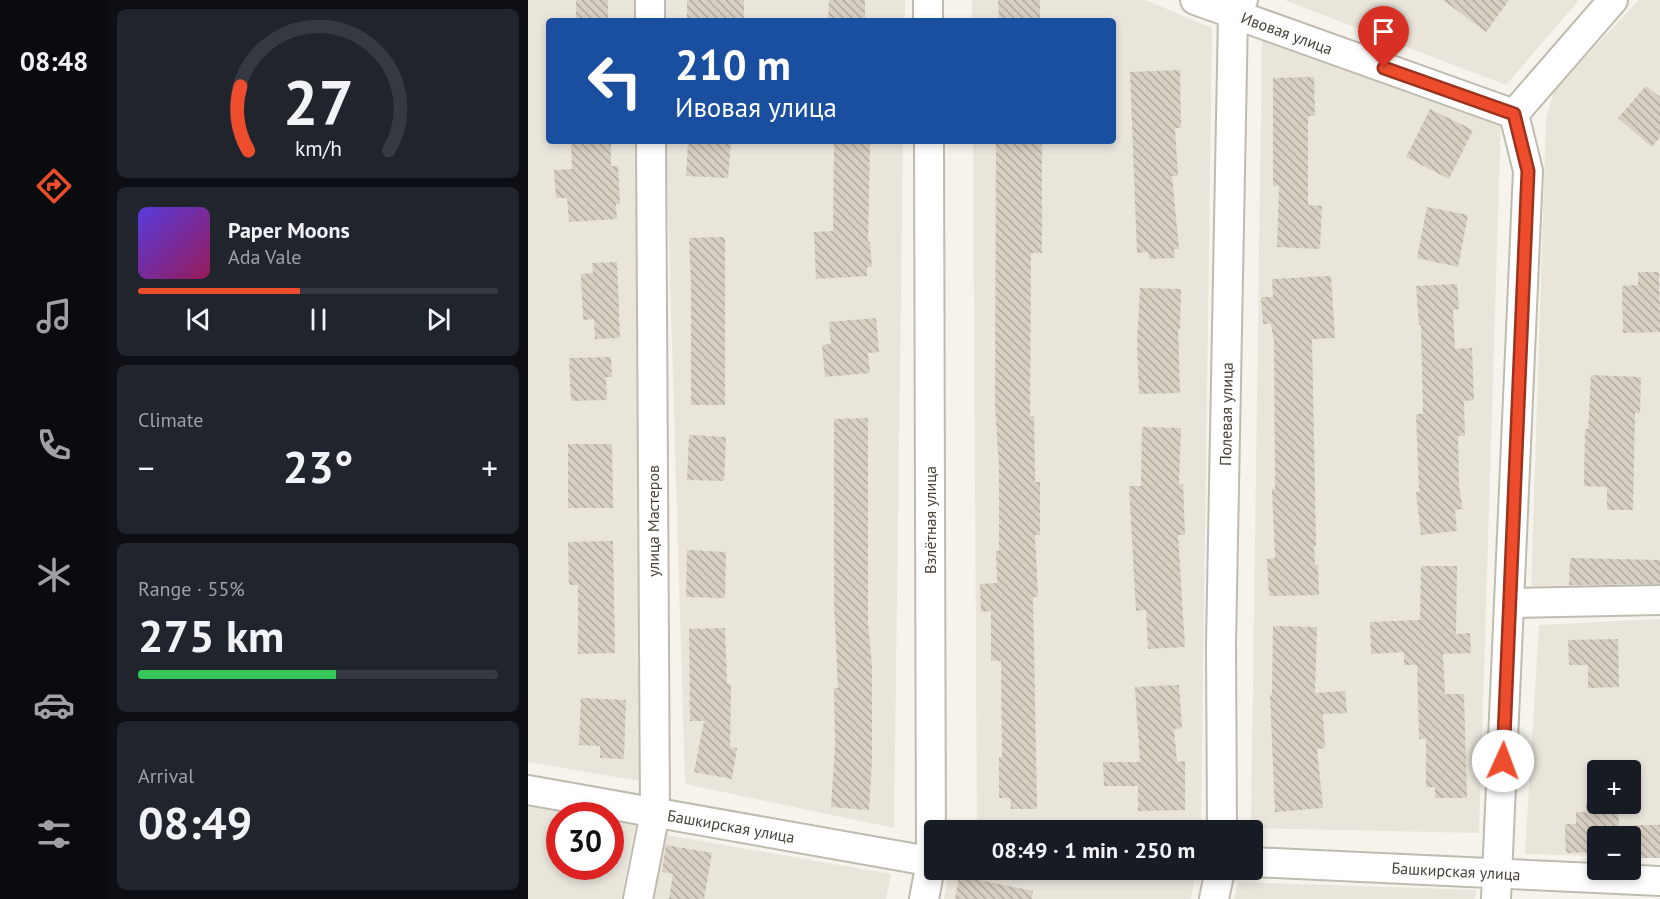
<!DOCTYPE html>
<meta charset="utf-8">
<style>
body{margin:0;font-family:"PT Sans",sans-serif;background:#20242c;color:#f1f3f6;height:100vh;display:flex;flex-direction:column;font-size:22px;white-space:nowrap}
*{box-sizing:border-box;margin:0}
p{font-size:20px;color:#9ea1a6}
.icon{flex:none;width:33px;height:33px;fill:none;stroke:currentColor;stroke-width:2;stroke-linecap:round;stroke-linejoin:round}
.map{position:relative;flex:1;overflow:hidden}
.panel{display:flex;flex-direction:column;gap:9px;padding:9px;background:#0d0f14;width:420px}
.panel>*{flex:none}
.banner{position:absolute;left:18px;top:18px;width:570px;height:126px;border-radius:6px;box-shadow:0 3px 9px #0003;background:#1a4fa0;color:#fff;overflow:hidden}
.controls{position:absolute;left:1059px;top:760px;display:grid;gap:12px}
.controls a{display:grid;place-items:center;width:54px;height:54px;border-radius:6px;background:#171b24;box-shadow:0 3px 9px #0003;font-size:30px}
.speed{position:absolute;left:18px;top:802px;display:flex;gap:12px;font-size:30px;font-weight:700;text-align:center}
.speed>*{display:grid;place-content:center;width:78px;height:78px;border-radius:50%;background:#171b24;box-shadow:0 3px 9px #0003;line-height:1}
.speed .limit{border:9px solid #d22;background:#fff;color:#111}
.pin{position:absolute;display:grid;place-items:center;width:51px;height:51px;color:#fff;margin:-62px -26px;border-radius:50% 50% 50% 0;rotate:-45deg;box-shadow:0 0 6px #0007}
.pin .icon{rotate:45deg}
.me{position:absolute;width:66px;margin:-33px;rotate:2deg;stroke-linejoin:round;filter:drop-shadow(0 0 4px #0008)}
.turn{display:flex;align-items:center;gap:21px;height:126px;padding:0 30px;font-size:27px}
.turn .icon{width:78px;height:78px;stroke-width:2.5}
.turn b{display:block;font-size:42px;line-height:51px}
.big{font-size:45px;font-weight:700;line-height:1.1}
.panel .tile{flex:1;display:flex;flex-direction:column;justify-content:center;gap:9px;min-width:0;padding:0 21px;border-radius:9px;background:#20242c}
.panel .dial{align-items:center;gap:0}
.dial svg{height:156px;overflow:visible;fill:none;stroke:#363941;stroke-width:7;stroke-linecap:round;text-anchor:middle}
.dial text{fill:#f1f3f6;stroke:none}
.song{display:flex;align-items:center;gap:18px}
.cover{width:72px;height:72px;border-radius:9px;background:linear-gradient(135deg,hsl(250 70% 55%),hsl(330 70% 35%))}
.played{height:6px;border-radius:3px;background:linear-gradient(90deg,#ed4d2c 45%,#363941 45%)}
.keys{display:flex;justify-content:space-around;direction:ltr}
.heat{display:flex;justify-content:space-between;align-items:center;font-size:33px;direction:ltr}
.charge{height:9px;border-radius:4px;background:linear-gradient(90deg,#34c759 55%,#363941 0)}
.trip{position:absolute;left:396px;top:820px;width:339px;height:60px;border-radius:6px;background:#171b24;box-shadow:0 3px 9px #0003;font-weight:700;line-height:60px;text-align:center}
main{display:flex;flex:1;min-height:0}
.tabs{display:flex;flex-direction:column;width:108px;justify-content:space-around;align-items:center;background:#090b0e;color:#9ea1a6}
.tabs .icon{width:42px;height:42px}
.tabs .selected{color:#ed4d2c}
.tabs b{font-size:27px;color:#f1f3f6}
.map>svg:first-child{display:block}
</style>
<main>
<nav class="tabs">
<b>08:48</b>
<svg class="icon selected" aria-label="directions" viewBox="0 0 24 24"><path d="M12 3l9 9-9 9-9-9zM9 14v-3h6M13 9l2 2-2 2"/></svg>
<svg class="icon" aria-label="music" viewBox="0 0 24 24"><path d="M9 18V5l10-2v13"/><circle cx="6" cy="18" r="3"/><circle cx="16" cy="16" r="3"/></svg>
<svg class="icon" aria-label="phone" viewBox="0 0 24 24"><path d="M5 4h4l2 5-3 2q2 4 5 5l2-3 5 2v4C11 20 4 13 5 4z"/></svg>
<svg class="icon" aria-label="climate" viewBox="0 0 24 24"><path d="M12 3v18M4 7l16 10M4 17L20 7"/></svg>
<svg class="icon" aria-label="car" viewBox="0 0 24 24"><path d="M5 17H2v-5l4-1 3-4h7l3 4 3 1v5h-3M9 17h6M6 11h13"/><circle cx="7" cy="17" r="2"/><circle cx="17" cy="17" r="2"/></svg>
<svg class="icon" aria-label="filters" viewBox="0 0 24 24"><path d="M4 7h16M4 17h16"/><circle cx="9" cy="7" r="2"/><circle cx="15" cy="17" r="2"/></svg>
</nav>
<section class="panel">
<div class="tile dial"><svg viewBox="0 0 100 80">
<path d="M14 69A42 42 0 1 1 86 69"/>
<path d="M14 69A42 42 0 0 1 10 36" stroke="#ed4d2c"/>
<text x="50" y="56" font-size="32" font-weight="700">27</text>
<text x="50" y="72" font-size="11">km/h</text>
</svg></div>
<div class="tile">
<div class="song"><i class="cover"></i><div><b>Paper Moons</b><p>Ada Vale</p></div></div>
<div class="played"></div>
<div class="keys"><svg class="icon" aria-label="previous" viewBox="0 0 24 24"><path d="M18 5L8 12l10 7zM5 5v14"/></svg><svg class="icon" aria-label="pause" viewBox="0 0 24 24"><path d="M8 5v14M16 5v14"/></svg><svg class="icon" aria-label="next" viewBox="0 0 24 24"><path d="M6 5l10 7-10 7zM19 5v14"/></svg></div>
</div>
<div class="tile"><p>Climate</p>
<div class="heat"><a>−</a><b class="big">23°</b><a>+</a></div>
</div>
<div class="tile"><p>Range · 55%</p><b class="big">275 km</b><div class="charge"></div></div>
<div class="tile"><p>Arrival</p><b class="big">08:49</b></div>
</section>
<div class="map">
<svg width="1132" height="899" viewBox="0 0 1132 899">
<defs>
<pattern id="building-back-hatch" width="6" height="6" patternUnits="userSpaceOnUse" patternTransform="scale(1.5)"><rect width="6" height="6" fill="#d6cfc2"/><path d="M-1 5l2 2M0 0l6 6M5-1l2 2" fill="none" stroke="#b0aa9f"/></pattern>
</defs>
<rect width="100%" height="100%" fill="#f5f3ec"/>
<g fill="#e9e5db" fill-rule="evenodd">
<path d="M0,0H109V21H21V141H109L111,781L0,762Z"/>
<path d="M134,0H377V21H135Z"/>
<path d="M444,0H617L684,28L673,829L449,831L445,141H585V21H444Z"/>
<path d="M756,0H1051L978,85Z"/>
<path d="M1111,0H1132V591L1003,595L1018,119L1026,90Z"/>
<path d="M734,39L973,119L951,833L723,828Z"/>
<path d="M138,141H375L366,828L157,784Z"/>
<path d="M1132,619V857L1103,856L1102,837H1070L1069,856L997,854L1011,625ZM1070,771H1102V804H1070Z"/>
<path d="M0,798L109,817L93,899H0ZM32,816H82V867H32Z"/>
<path d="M133,834L363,874L358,899H121Z"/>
<path d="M421,874L666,880L663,899H416Z"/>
<path d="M710,882L948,890L947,899H706Z"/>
</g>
<g fill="url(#building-back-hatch)">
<rect x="48" y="0" width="32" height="21"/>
<rect x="159" y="0" width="57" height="21"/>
<path d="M301,0H337V21H300Z"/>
<path d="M470,0H512V21H471Z"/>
<path d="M915,0H981L958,32Z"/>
<path d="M652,70L653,128H647L650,176H644L651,249H646L647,258L621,259L620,252L609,253L602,72Z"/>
<path d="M786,77L787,116H780V205L794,206L792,249L749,247L751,186H745V78Z"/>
<path d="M1118,86L1132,97V137L1124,147L1090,118Z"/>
<path d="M902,109L945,130L921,179L878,157Z"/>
<path d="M43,141H83V166H90L92,204H88L89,219L41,222L39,198H28L26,170L44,169Z"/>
<path d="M160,141H203L200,178L158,176Z"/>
<path d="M306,141H342L340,242H342L344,267H339V276L288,279L286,232L305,231Z"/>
<path d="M468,143L514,144V253H503L502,416H506L507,482H512V535H507L510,597H505L509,809H483L482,798H471V757H474L473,661H463V611L453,612L452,584L469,583L468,551H471V469L467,403Z"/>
<path d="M899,207L940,215L930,267L889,258Z"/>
<path d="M197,237V405H163V283L161,238Z"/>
<path d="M89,262L92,338L67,339L66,319L55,320L53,274L65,273L64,263Z"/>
<path d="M1110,272H1131L1132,332L1095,333L1094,286L1110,285Z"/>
<path d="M803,276L807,338L784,339L788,546H786L787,565H790L791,595L741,596L739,559L747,558L744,489H747L746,341L743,324H735L733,297H745L744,279Z"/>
<path d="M929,284L931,309L925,310L927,349L944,348L946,400L936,401L937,436H930L931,488L935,509L927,510L929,531L893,535L888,492H891L888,414H895L893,325H891L888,286Z"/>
<path d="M612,288L653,289L652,329H650L652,393L611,394L609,343Z"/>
<path d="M348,318L351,352L340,353L342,373L297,377L294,345L303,344L301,322Z"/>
<path d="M83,357L84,377H78L79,400L43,401L41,358Z"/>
<path d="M1063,375L1113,377L1112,413H1107L1105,510H1079V487L1056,486L1057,429H1060Z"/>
<path d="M340,418V624L344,666V761L341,810L303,807L307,746L306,688H310L306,602V419Z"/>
<path d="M614,427L653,428L651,484H655L657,535H650L657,647L620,649L618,610L608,611L601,486H613Z"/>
<path d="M161,435L198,437L196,481L159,480Z"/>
<path d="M40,444H84L85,508H40Z"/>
<path d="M85,541L87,653L50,654V585H41L40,542Z"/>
<path d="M159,550L198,552L197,598L158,597Z"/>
<path d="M1042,558L1132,560V584L1041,585Z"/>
<path d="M893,566H929L928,634L942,633L943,653L915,654L917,694H936L939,798H907V787H898V739H891L889,665H876V652L843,654L842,622L892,620Z"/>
<path d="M745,626L789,627L787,693L817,691L819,713L795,714L797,748L789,749L795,808L747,812L742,695H744Z"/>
<path d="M197,628L199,684H203L202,747L209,748L204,779L166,772L176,721H162L161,629Z"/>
<path d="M1090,639L1091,687L1060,688V665H1041L1040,640Z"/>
<path d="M651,685L654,728L646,729L649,762L657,761V810L610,811V786H576L575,762H612L607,687Z"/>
<path d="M53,698L98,700L96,759L72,758V746L51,745Z"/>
<path d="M1058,804H1090L1091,833L1063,834L1064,852L1038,853L1037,824H1048V812H1058Z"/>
<rect x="1107" y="825" width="25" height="33"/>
<path d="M138,845L184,853L176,899H141L145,874L134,872Z"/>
<path d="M431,876L505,891L504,899H427Z"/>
</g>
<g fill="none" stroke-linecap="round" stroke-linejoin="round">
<g stroke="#c0bbaf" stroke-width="32">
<g id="minor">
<path d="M122,0V21"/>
<path d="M400,0V21"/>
<path d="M667,0L986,114"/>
<path d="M982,603L1132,600"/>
<path d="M0,790L406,862"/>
<path d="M694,831L693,644L705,14L715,0"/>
<path d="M724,862L1132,881"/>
<path d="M110,899L127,813L123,141"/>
<path d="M396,899L403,862L401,141"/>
<path d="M686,899L692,870"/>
<path d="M968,899L1000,171L986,114L1085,0"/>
</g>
</g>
<use href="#minor" stroke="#fff" stroke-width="28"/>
</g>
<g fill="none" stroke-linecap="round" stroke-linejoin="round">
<g stroke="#9a321d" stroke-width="15">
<path id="route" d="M856,68L986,114L1000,171L975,761"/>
</g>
<use href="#route" stroke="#ed4d2c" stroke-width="10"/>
</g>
<g text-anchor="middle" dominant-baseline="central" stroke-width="4.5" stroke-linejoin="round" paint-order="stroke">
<g font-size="16" fill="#49443a" stroke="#fff">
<text transform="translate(759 33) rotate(20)">Ивовая улица</text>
<text transform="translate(698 414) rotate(-89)">Полевая улица</text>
<text transform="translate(402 520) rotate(-90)">Взлётная улица</text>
<text transform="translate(125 521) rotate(-90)">улица Мастеров</text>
<text transform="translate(203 826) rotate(10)">Башкирская улица</text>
<text transform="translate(928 871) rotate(3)">Башкирская улица</text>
</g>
</g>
</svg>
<div class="controls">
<a>+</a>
<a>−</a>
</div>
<div class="speed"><div class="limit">30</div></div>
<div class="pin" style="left:856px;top:68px;background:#d93025"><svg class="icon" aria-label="arrive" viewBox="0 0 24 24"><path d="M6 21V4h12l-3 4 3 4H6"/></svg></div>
<svg class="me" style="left:975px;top:761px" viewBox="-20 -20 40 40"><circle r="19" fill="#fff"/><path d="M0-13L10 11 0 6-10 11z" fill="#ed4d2c"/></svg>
<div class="trip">08:49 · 1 min · 250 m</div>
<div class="banner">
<div class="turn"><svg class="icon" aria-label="left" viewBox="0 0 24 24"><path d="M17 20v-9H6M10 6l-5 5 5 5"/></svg><div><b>210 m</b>Ивовая улица</div></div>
</div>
</div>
</main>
